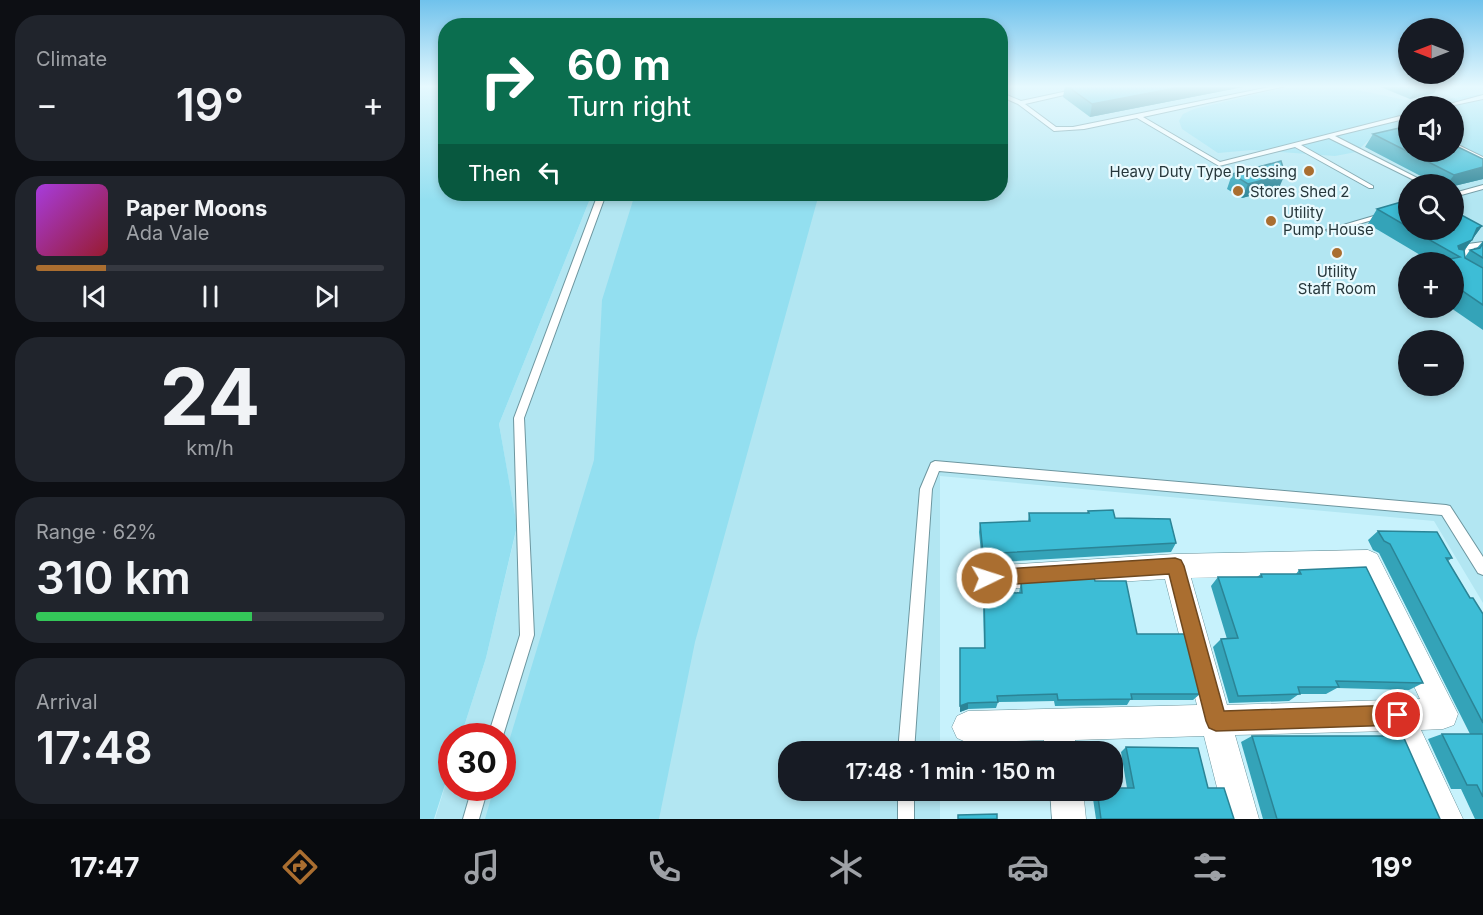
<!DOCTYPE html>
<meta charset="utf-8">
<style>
body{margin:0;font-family:Inter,sans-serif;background:#20242c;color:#f1f3f6;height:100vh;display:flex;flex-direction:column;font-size:22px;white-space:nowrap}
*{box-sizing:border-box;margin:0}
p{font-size:20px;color:#9ea1a6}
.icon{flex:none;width:33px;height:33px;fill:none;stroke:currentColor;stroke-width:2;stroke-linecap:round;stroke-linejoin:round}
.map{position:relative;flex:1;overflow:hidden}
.details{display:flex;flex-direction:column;gap:15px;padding:15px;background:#0d0f14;width:420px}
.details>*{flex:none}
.banner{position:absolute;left:18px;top:18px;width:570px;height:183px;border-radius:24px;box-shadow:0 3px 9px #0003;background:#0b6e4f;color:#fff;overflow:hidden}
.needle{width:39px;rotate:270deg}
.controls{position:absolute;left:978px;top:18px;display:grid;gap:12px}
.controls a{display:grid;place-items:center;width:66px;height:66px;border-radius:50%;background:#171b24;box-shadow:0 3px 9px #0003;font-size:30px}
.speed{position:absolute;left:18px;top:723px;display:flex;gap:12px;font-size:30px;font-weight:700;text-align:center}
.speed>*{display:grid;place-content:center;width:78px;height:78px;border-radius:50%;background:#171b24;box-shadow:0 3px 9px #0003;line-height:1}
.speed .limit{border:9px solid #d22;background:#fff;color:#111}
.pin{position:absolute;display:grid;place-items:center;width:51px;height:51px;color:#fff;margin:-26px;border:3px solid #fff;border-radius:50%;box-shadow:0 2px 6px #0007}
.me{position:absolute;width:66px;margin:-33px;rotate:86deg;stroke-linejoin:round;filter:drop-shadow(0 0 4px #0008)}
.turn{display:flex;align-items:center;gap:21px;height:126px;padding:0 30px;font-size:27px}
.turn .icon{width:78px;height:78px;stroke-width:2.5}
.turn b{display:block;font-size:42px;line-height:51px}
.then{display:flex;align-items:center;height:57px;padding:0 30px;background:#0003;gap:12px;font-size:22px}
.big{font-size:45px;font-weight:600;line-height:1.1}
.details .tile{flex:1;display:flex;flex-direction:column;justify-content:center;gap:9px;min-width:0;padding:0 21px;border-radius:24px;background:#20242c}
.details .dial{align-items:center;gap:0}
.dial b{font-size:78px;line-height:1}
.song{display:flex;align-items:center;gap:18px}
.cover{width:72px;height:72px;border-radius:9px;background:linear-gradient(135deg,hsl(280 70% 55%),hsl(350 70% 35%))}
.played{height:6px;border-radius:3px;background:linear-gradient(90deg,#aa6e30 20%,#363941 20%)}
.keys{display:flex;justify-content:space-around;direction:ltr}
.heat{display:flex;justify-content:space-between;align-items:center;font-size:33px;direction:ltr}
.charge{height:9px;border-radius:4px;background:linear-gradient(90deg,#34c759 62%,#363941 0)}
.trip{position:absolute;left:358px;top:741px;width:345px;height:60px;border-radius:24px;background:#171b24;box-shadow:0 3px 9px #0003;font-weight:600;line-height:60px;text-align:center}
.tabs{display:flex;height:96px;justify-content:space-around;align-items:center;background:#090b0e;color:#9ea1a6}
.tabs .icon{width:42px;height:42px}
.tabs .active{color:#aa6e30}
.tabs b{font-size:27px;color:#f1f3f6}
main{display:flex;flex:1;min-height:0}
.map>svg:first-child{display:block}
</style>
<main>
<section class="details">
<div class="tile"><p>Climate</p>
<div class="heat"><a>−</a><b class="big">19°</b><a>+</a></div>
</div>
<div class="tile">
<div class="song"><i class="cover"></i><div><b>Paper Moons</b><p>Ada Vale</p></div></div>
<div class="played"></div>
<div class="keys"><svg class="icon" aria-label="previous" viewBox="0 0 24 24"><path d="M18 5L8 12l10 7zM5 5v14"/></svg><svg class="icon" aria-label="pause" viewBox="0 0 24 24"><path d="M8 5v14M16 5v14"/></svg><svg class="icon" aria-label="next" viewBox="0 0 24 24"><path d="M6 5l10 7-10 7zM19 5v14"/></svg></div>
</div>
<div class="tile dial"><b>24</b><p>km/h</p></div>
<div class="tile"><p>Range · 62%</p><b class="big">310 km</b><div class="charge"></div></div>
<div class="tile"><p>Arrival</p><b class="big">17:48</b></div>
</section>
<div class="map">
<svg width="1063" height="819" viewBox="0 0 1063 819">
<rect width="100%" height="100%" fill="#c7f2fc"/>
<path fill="#b2e6f2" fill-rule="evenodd" d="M581,86H1063V603L1014,521L520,476V751L369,752V790L520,791V819H15L31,766L32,788H82V736H41L66,658L97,527L79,424L172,194H580ZM988,106H1034V152H988ZM988,184H1034V230H988ZM988,262H1034V308H988ZM988,340H1034V386H988Z"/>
<g fill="#93dff0">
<path d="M25,86L26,194H172L79,424L97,526L66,658L41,736H32L31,766L14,819H0V87Z"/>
<path d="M894,86H918L1000,103L1063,94V165L1034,152V106H988V139L952,137L936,152L915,156L832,150L798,153L762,129L759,121L763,114L774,109L858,89Z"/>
<path d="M215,194H399L275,642L239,819H65L74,788H82L83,761L174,460L182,300Z"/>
</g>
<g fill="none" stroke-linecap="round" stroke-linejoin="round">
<g stroke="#6d969f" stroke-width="2">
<g id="lane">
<path d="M671,86L679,87L605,104L636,127H653L855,86H866L723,117L800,162L988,114V118L915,136L1009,184H1002L909,138L881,145L953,186V188H949L875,147L799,166L717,118L664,129L634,131L598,104L580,96V92L601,101Z"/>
<path d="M1063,95V99L1030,106H1022Z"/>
<path d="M1034,143L1063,157V161L1034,147Z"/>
<path d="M1063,185V189L1034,197V193Z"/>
<path d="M178,194H186L104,418L114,635L82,739V736H68L100,635L94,418Z"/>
<path d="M988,206V210L910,232L906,230Z"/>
<path d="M1063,242V246L1054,248L1048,261L1034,264V262H1029L1042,257L1048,244Z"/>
<path d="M515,461L1026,505L1030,506L1063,557V575L1058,573L1022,515L519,471L512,489L494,752H478L500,489L511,463Z"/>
<path d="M52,788H68L59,819H43Z"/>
<rect x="478" y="790" width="16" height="29"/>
</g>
</g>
<g stroke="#6d969f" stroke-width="1">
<g id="street">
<path d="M948,550L957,554L1038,714L1034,725L1023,729L1001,730L1043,819H1009L969,731L815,735L839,819H805L784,736L655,740L657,752H625L624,740L548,743L537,738L532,727L537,716L548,711L777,705L745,579L567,590L558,587L554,578L558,569L567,566L755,554ZM941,574L1000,699L807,705L771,578Z"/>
<path d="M630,790H663L666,819H632Z"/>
</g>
</g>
<use href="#lane" fill="#fff" fill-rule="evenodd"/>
<use href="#street" fill="#fff" fill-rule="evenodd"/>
</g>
<g fill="#34a3b8">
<path d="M645,86H828L670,117L643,97Z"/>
<path d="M958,86H1018L1014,93L990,99Z"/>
<path d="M953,134L1063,179L1034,186V184H1016L945,147Z"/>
<path d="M812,174L859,188L822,198L807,189Z"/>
<path d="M988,200V230H1034L1062,226L1044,251L1045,257L1050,250L1056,249L1063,241V330L1031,308H1034V262H1012L948,224L957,209Z"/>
<path d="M668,511L695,518L756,543L751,552L562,563L559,532L560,523L608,521L609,513H667Z"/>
<path d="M958,531L1032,558L1028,561L1050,598L1063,614V819H1055L1041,789H1031L1008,739L1022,734H1050L959,553L953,550L948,540Z"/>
<path d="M879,570L1003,683L989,690L917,688L906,694H879L869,701L809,703L793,647L801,639H807L791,586L798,577H837L841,574H876Z"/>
<path d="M675,581L717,634L780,694L773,700H710L707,705L635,706L634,701L578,702L576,708L548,709L540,712V648H564L563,600L564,592L599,593L601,582Z"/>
<path d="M832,736L1020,819H843L821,742Z"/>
<path d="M706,747L788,788L814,819H676L672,792L674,790H693L707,788L701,752Z"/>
<path d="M576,790H624V794L621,798L577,799Z"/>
</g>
<g fill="#2b8496">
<path d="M766,86H828L670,117L672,104Z"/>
<path d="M997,86H1018L1014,93L990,99Z"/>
<path d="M1063,167V179L1034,186V184H1027L1034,175Z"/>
<path d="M865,174L859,188L822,198L828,184Z"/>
<path d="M1062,226L1051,241L1052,240L1040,255L1038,246L1057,228Z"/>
<path d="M548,703V709L540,712V706Z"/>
</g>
<g fill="#3dbdd6" stroke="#2b8496" stroke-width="1.5">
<path d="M647,86H766L672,104Z"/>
<path d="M988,126V152H1034V145L1063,159V167L1034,175L953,134Z"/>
<path d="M861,161L865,174L828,184L812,174Z"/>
<path d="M988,200V227L957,209Z"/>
<path d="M1034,211L1062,226L1057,228L1052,240L1038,246L1039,249L1044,250L1045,258L1063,268V305L1034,285V262H1016L1040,257L992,230H1034Z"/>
<path d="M1063,243V258L1050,250L1060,248Z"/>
<path d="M693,510L695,518L750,519L756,543L563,554L560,523L610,521L609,513H669L668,511Z"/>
<path d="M958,531L1017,532L1032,558H1026L1050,598H1053L1063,614V723L970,544L964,541Z"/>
<path d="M946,567L1003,683L916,681L919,687H878L880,694L818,696L801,639L818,638L798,577H842L841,574H881L879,570Z"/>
<path d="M674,578L675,581H706L717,634H765L780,694H711L712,699L638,700L637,694L577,696L578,702L548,703L540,706V648H565L564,592L602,593L601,582Z"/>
<path d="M1022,734H1063V797L1057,785H1047Z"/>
<path d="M832,736H983L1020,819H857Z"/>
<path d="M706,747L778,748L788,788H804L814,819H681L677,790H693V788H714Z"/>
<path d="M578,790H624V794L578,795Z"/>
<path d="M577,814V819H538V815Z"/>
</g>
<linearGradient id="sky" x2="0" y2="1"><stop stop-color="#70c2ec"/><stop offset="0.43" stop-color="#e6f9fe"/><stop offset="1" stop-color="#e6f9fe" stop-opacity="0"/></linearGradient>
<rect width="1063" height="201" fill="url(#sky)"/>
<path fill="#aa6e30" stroke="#6e481f" stroke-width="1.5" d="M755,558L761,560L764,566L804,711L978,705L985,708L988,715L985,722L978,725L796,731L789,728L786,721L749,574L567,586L561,584L558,578L561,572L567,570Z"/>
<g fill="#aa6e30" stroke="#e9fafe" stroke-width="2">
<circle cx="889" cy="171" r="6"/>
<circle cx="818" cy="191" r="6"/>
<circle cx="851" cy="221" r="6"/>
<circle cx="917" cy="253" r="6"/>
</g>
<g text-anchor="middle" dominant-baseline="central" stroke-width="4.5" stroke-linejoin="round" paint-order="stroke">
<g font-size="15" fill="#26373b" stroke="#e9fafe" text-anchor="start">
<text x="877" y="171" text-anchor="end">Heavy Duty Type Pressing</text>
<text x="830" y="191">Stores Shed 2</text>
<text x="863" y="212">Utility<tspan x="863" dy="17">Pump House</tspan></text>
<text x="917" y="271" text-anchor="middle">Utility<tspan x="917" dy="17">Staff Room</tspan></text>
</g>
</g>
</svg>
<div class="controls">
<a><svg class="needle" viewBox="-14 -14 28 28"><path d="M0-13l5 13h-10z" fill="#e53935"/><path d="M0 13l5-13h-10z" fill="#9ea1a6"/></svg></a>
<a><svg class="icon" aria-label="sound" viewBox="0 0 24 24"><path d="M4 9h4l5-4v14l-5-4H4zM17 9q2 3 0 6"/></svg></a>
<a><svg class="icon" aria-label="search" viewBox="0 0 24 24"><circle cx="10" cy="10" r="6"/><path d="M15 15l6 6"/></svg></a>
<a>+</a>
<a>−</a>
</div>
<div class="speed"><div class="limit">30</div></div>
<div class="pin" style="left:978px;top:715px;background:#d93025"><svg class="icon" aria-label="arrive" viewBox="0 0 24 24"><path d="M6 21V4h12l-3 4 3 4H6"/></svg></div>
<svg class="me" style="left:567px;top:578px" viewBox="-20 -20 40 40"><circle r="17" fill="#aa6e30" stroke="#fff" stroke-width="3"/><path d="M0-11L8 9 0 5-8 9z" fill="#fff"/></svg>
<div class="trip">17:48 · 1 min · 150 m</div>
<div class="banner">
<div class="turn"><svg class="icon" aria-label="right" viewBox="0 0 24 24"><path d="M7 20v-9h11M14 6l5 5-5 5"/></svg><div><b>60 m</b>Turn right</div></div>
<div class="then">Then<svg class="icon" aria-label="left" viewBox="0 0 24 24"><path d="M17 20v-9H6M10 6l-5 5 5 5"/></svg></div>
</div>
</div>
</main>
<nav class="tabs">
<b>17:47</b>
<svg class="icon active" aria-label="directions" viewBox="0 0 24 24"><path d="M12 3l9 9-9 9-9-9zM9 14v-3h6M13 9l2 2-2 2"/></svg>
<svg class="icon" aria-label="music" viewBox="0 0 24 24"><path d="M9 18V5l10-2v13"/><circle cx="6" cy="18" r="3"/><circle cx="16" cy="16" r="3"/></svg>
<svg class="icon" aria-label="phone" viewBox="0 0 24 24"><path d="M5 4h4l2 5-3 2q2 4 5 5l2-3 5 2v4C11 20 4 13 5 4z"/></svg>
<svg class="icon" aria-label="climate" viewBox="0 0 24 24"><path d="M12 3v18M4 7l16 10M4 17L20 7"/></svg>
<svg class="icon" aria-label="car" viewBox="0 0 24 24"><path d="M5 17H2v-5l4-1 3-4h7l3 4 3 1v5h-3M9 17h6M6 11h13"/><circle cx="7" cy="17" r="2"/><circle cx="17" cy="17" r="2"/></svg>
<svg class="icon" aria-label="filters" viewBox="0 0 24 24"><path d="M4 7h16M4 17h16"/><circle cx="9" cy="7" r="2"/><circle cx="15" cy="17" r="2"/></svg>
<b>19°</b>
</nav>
